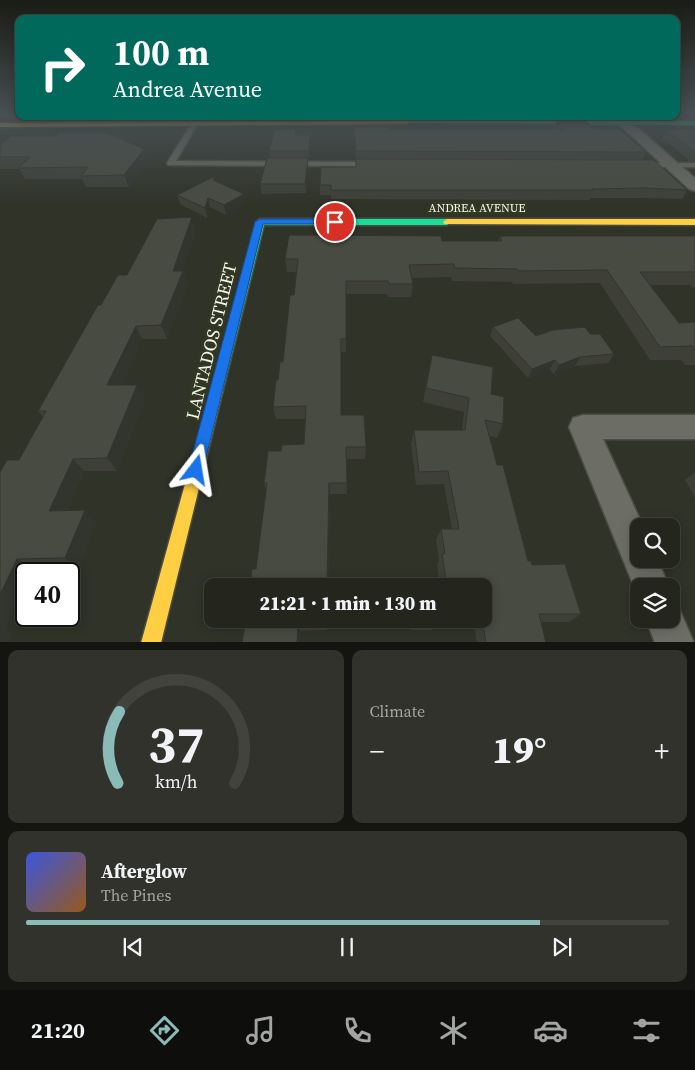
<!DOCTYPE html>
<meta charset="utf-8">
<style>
body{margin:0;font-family:"Source Serif 4",serif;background:#30322b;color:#f1f3f6;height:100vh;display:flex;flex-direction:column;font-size:19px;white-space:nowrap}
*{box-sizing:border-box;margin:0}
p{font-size:16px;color:#a3a5a4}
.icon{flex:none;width:28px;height:28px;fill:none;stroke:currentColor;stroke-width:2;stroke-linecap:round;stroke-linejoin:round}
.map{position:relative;height:642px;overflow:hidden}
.side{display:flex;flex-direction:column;gap:8px;padding:8px;background:#141510;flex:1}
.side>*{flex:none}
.hud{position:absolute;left:15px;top:15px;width:665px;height:105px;border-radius:10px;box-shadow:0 2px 12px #0003,0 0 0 1px #41433c;background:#00695c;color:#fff;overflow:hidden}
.fabs{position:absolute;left:630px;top:518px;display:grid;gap:10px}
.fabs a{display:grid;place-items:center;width:50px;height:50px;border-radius:10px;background:#24261e;box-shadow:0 2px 12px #0003,0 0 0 1px #41433c;font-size:25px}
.speed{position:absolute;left:15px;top:562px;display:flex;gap:10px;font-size:25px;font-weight:700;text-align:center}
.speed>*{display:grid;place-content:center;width:65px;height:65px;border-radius:50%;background:#24261e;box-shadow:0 2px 12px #0003,0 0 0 1px #41433c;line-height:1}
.speed .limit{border:2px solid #111;border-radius:8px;background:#fff;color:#111}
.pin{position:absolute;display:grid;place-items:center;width:42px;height:42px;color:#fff;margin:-21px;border:2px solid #fff;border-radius:50%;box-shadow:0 1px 5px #0007}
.me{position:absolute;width:55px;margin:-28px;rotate:14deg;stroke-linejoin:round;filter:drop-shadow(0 0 4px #0008)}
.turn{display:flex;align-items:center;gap:18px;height:105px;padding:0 15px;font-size:22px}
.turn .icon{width:65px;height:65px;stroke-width:2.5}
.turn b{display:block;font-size:35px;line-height:42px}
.big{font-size:38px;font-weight:800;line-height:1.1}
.side .card{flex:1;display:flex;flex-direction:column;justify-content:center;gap:8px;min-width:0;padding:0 18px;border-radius:10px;background:#30322b}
.side .dial{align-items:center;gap:0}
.dial svg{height:130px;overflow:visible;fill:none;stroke:#41433c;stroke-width:7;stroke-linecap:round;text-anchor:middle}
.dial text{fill:#f1f3f6;stroke:none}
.song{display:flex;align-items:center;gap:15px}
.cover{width:60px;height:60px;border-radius:8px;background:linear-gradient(135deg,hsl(230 70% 55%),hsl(30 70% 35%))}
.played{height:5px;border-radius:2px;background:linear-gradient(90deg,#8bbbb9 80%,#41433c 80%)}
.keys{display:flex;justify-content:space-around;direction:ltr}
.heat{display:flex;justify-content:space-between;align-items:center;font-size:28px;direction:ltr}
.side .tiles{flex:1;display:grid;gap:8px;grid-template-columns:1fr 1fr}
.card:last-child{grid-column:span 2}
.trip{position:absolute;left:204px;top:578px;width:288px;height:50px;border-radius:10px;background:#24261e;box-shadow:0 2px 12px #0003,0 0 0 1px #41433c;font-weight:800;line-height:50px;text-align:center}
.tabs{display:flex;height:80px;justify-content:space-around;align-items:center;background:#0e0f0c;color:#a3a5a4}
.tabs .icon{width:35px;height:35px}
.tabs .active{color:#8bbbb9}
.tabs b{font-size:22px;color:#f1f3f6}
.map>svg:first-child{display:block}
</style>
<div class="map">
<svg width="695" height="643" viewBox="0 0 695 643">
<rect width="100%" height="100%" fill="#303328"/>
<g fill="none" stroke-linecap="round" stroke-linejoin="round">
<g stroke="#4c4e44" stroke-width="3">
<g id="lane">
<path d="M195,121L198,123L176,161L371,162L375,164L371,166L168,165L167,163L192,123Z"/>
<path d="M641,163H695V167H644L640,165Z"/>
</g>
</g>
<g stroke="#4c4e44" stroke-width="3">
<g id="street">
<path d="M18,114L11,119L5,115V114Z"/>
<path d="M610,116H624L695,178V191L689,189Z"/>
<path d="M583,415H695V439H603L643,526H639V559H657L669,586H639V599L569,427L573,418Z"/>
<path d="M671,603L678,606L694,643H655L646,619H671Z"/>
</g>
</g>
<g stroke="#4c4e44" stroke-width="3">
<g id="fast">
<path d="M407,120L695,121V125L405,123L404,122Z"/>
<path d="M260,219H447L451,222L447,225H264L223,390L222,394L217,395L212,394L211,390L256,222Z"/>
</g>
</g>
<g stroke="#4c4e44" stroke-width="3">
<g id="slow">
<path d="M409,121L410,122L407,124L0,127V123Z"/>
<path d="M447,219H695V225L444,224L443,222Z"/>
<path d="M217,385L222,386L223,390L161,643H141L211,390L212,386Z"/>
</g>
</g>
<use href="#lane" fill="#6c6e65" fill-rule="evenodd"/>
<use href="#street" fill="#6c6e65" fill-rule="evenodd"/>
<use href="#fast" fill="#16e098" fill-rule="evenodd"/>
<use href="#slow" fill="#ffcf43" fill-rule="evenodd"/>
</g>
<g fill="#3e4038">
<path d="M556,121L593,129L646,152L642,160L687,190L682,199L639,198H590V200L331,199V195H320V185L356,167L354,127L389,129H554Z"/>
<path d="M296,129V135H310L311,143L309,160H308V167L306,193L262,194L260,184L270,158L269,151Z"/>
<path d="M695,129V162L690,161L662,138L666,130Z"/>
<path d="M0,145L144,149L147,160L129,187H86L82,179H25L19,169H0Z"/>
<path d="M216,182L244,194L246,203L226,215L210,207L207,218L180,204L177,195Z"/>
<path d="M196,231L182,271H183L188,285L167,339H142L122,385L145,398L117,471H84L67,511L96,522L79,568L33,569L31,574H26L5,630L12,633L7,643H0L19,460L43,417L38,411L101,305Z"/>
<path d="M500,236H695V287L692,288L690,285H650L679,323L695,322V365H685L681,360H650L600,283L513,284L512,282L452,281L451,277L412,278L413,284L411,297H388L387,294H346V352H341V415L366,447L365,459H346L347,494H330L328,586H250L256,569L266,489L264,483L281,451L304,444L306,419H276L273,407L278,380L283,362L294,295L296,272H287L285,259L442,241H498Z"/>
<path d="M493,327L536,336L590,334L614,354L608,363L575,366L554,374L550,369L528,378L490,336Z"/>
<path d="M432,355L491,394L503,424L497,438L490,436L497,465L528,561L581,614L569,622H541L546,643H477L473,619H482V586H440L437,565L439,560L436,540L441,529H452L444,484L416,485L411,444L414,430H462L464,412L423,402Z"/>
<path d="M695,472V498L685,480Z"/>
<path d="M246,619H328L327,630L301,631Z"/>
<path d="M410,619H433L434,628L432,630H411Z"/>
</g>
<g fill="#32342e">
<path d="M310,135L311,143L309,160V151Z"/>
<path d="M144,149L147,160L129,187L124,175Z"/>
<path d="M308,158V167L306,193L305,184Z"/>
<path d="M244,194L246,203L226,215L224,205Z"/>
<path d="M208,198L210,207L207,218L205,208Z"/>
<path d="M192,217L196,231L179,282L183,271L188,285L167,339L161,325L173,271Z"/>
<path d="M136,326L142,339L116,399L107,385Z"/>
<path d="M580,357L575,366L554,374L559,365Z"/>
<path d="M555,360L550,369L528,378L532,369Z"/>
<path d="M137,385L145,398L117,471L107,458Z"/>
<path d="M73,459L84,471L62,522L49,511Z"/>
<path d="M329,483L330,494L328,586H327Z"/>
<path d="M85,510L96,522L79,568L65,558Z"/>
<path d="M17,559L33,569L31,574H26V583L5,630L12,633L7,643H0V595Z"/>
<path d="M298,624L301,631L300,643H297Z"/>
</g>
<g fill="#484b41" stroke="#32342e">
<path d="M556,121H586L593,129H619L646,152L356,151L354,127L389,126V129H563Z"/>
<path d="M275,129H296L295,135H310L309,151H269Z"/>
<path d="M695,129V152L666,130Z"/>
<path d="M59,133H106L144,149L124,175L81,176L88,167L18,168L30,157H0V145L11,136H56Z"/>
<path d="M267,158H308L305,184H260Z"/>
<path d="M356,159L654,160L687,190L644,188L592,189L594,190H331V185H320L321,167H356Z"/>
<path d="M215,176L213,180L244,194L224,205L208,198L205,208L177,195Z"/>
<path d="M192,217L173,271H183L161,325L136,326L107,385H137L107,458L73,459L49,511L85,510L65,558L17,559L0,595V472L7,460H19L46,411H38L98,305H101L118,275H127L157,219Z"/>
<path d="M289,235L441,236L442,241H502L500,236H695V272H640L679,323L695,322V351L692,346L660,347L607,270L518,271L517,269L455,268L454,264L409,265L413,284H389L388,281H346V339H341V415H364L366,447H346L347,483H329L327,586H250L252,569H256L267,483H264L268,451H281L282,445L304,444L306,406L273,407L276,380H278L280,362H283L290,295H294L298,259H285Z"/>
<path d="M518,318L536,336L553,330L585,327L590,334H600L614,354L580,357L559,365L555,360L532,369L493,327Z"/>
<path d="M432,355L493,367L491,394L504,397L503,424L485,420L497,465H503L528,561H531L532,565L565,564L581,614H539L546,643H486L482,619V586H447L442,554H445L441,529H459L448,471L419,472L414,430H465L469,398L426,388Z"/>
<path d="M246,619H326V624H298L297,643H242Z"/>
<path d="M411,619H433L434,628H412Z"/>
</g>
<linearGradient id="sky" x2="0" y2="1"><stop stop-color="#1a1c16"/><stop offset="0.56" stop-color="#485053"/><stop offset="1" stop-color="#485053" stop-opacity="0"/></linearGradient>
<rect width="695" height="204" fill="url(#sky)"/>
<path fill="#1a73e8" stroke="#114b97" d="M335,219L338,220V224H263L203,470L201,475L196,478L190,475L188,470L255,222L260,219Z"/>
<g text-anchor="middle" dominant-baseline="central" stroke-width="5" stroke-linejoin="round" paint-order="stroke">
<g font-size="12" fill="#f3f7ea" stroke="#323823">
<text x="477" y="208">ANDREA AVENUE</text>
</g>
<g font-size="18" fill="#f3f7ea" stroke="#323823">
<text transform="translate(211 341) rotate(-76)">LANTADOS STREET</text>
</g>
</g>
</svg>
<div class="fabs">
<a><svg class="icon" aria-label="search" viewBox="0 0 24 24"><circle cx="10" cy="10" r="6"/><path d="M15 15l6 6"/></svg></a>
<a><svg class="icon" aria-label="layers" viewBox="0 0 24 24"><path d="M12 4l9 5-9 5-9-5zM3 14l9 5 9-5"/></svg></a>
</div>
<div class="speed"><div class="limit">40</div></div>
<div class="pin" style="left:335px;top:222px;background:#d93025"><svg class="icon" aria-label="arrive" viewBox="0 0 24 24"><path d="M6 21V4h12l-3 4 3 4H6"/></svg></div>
<svg class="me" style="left:196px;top:470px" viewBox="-20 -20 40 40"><path d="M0-17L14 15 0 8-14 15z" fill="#1a73e8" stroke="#fff" stroke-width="4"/></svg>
<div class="trip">21:21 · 1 min · 130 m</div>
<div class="hud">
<div class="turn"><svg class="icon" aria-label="right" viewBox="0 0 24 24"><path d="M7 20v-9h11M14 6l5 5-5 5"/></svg><div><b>100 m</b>Andrea Avenue</div></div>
</div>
</div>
<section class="side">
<div class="tiles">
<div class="card dial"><svg viewBox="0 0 100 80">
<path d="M14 69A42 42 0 1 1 86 69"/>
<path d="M14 69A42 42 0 0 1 15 25" stroke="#8bbbb9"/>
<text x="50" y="56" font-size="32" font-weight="700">37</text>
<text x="50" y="72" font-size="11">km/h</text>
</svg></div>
<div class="card"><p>Climate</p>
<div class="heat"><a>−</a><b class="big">19°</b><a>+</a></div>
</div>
<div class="card">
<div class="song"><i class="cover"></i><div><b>Afterglow</b><p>The Pines</p></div></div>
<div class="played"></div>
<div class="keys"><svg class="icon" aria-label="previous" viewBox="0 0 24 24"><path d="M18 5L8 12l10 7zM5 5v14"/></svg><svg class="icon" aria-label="pause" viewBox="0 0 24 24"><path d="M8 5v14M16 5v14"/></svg><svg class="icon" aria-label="next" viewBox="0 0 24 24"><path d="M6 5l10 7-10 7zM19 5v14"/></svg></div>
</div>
</div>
</section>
<nav class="tabs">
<b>21:20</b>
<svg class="icon active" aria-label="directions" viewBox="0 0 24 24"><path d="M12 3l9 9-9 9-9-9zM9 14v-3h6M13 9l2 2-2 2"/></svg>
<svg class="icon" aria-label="music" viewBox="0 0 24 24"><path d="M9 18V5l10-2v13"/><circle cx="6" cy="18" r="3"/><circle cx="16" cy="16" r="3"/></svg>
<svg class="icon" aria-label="phone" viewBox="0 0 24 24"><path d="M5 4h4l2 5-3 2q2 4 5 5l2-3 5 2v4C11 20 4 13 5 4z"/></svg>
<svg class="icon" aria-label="climate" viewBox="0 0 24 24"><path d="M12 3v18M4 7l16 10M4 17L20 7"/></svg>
<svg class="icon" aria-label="car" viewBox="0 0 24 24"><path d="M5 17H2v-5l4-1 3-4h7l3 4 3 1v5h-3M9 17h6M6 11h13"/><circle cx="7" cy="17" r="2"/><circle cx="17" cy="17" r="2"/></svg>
<svg class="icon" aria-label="filters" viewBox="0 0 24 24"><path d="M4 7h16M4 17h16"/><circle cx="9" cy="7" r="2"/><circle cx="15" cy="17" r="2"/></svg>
</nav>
